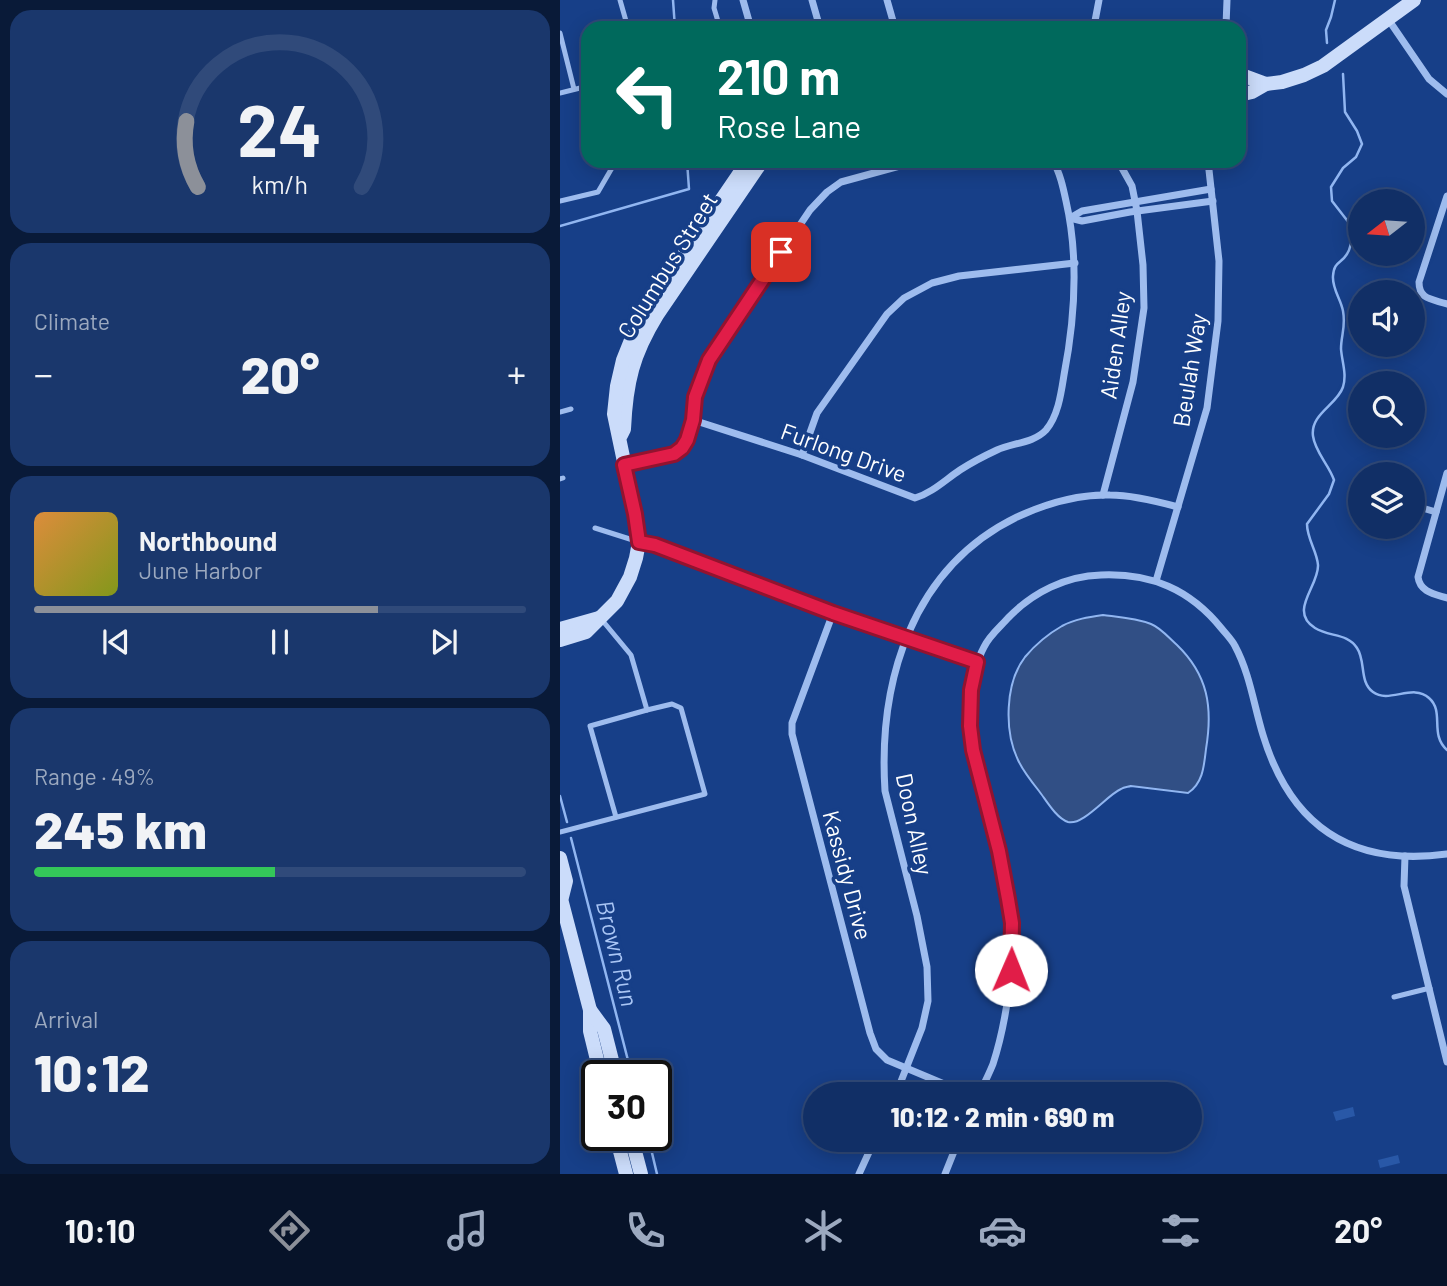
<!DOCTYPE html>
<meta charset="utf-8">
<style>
body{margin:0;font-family:Barlow,sans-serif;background:#1a376c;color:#f1f3f6;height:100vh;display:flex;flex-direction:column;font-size:26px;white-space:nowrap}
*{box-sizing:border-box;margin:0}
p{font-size:23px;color:#9ca9bf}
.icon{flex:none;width:38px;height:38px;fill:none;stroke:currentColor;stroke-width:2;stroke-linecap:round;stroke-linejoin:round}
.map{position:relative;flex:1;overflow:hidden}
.details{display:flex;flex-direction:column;gap:10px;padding:10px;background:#091a38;width:560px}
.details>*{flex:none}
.top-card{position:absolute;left:21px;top:21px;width:665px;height:147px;border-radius:21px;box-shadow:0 4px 18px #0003,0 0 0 2px #304a7a;background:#00695c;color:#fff;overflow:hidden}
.needle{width:46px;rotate:253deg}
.buttons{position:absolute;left:788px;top:189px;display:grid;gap:14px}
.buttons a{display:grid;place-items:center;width:77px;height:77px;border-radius:50%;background:#112f66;box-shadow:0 4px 18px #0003,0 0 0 2px #304a7a;font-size:35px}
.speed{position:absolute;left:21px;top:1060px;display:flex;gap:14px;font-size:35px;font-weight:700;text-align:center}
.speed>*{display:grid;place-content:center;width:91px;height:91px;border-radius:50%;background:#112f66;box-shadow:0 4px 18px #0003,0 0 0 2px #304a7a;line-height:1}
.speed .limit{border:4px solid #111;border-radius:10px;background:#fff;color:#111}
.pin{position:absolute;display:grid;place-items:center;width:60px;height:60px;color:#fff;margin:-30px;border-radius:14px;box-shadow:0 4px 10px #0006}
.me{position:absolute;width:77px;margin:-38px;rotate:1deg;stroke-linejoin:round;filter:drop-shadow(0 0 5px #0008)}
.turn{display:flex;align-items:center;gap:24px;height:147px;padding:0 21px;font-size:32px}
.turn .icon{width:91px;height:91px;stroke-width:2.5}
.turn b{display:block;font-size:49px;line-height:60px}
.big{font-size:52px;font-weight:800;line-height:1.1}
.details .widget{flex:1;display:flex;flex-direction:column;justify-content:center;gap:10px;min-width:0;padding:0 24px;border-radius:21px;background:#1a376c}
.details .dial{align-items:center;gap:0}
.dial svg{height:182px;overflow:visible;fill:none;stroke:#304a7a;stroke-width:7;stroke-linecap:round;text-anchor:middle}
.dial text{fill:#f1f3f6;stroke:none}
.song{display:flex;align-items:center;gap:21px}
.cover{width:84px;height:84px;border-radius:10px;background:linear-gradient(135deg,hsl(30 70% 55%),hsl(70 70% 35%))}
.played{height:7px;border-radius:4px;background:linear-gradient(90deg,#8c9099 70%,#304a7a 70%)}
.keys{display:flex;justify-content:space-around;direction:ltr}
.heat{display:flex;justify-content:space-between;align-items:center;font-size:38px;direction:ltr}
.charge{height:10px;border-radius:5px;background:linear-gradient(90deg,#34c759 49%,#304a7a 0)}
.trip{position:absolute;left:243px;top:1082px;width:399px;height:70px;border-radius:35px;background:#112f66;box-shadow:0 4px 18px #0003,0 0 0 2px #304a7a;font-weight:800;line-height:70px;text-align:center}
.tabs{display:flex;height:112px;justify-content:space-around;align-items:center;background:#071329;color:#9ca9bf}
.tabs .icon{width:49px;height:49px}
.tabs .current{color:#8c9099}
.tabs b{font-size:32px;color:#f1f3f6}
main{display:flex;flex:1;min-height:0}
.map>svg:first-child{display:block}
</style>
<main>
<section class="details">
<div class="widget dial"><svg viewBox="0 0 100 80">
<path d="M14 69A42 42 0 1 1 86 69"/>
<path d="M14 69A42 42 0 0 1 9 40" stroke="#8c9099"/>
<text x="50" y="56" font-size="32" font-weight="700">24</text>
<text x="50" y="72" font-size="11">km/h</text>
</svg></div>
<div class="widget"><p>Climate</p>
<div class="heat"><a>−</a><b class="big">20°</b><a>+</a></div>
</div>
<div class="widget">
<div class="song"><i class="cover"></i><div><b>Northbound</b><p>June Harbor</p></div></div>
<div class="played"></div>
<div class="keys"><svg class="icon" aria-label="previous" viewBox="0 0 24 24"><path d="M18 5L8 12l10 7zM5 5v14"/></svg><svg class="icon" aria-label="pause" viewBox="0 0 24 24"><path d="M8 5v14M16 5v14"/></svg><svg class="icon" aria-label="next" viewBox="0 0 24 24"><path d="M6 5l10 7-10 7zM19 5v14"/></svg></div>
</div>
<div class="widget"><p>Range · 49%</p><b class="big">245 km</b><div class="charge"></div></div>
<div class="widget"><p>Arrival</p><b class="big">10:12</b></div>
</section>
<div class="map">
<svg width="887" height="1174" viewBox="0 0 887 1174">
<rect width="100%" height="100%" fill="#173f88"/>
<g fill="#2958a7">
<path d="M793,1107L795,1116L776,1121L773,1112Z"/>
<path d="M838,1155L840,1163L820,1168L818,1160Z"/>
</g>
<path fill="#314f85" stroke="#91b6f1" stroke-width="2" d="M543,615C559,617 576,618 591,624C601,628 609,638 617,645C648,675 653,707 646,749C644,766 643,783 628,793L571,786C568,787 564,787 561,789C547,795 523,826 508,822C496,818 486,800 479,791C471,781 463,771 458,760C444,731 445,683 465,657C475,645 488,634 502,626C515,619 529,617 543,615Z"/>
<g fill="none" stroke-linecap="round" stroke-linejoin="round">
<g stroke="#91b6f1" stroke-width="2.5">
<path d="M113,0L115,28"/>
<path d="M767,43L766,30L771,17L775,0"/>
<path d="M783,74L785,112L797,131L802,144L796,157L783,168L771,187L772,201L793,228C792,236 792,247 787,254C781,264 774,261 773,276C772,289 781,299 783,311C786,327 781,335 781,349C782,362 787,374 783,387C777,405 750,414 753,436C755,452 769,465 774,480L769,494L747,524C747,539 757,551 758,565C759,586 728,611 755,628C769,637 788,633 797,648C806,661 799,682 813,692C829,704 853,683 869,698C885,712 869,734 887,750"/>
<path d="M0,226L129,189L127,161"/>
<path d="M0,796L7,822"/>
<path d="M11,838L72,1076"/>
<path d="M88,1136L97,1174"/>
</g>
<g stroke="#9ebcee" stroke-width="5">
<path d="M60,0L68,28"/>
<path d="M155,0L154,8L160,28"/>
<path d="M0,33L14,89"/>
<path d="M0,93L28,86"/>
<path d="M0,201L38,192L56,161"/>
<path d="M0,412L11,409"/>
<path d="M0,479L3,478"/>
<path d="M35,528L76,541"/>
<path d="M56,817L30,726L87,710"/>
<path d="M0,832L145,794L121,708L112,704L87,710L71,655L42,620"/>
<path d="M834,997L870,988"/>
</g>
<g stroke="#9ebcee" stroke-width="7">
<path d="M183,0L191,28"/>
<path d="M252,0L260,28"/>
<path d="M327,0L335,28"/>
<path d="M828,19L869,79L887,94"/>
<path d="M666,26L667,0"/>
<path d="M536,28L535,21L539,0"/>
<path d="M887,196L859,282C859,300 872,299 887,304"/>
<path d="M510,218L522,211L651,189"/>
<path d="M510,218L522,221L570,212L653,201"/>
<path d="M133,420L242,455L355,498C372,493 385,480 400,470C411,463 424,456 437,450C452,443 474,443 486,430C498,416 501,394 504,375C515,318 519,258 506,201C503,187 500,173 493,161"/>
<path d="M242,455L257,413L327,314L344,298L372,283L399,276L515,263"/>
<path d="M64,465L115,454L122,448L127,440L133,420L135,397L149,360L250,210L267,192L281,182L358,161"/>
<path d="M887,473L858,577C860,592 874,594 887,598"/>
<path d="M543,495L573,382L584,308L583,265L577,211L572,186L558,161"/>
<path d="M852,505L876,512"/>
<path d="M80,542L95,545L273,613L417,662"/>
<path d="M596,581L647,408L658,321L659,261L648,161"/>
<path d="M273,613L232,723V734L310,1033L316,1049L327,1060L408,1094"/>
<path d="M845,856L844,886L887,1062"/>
<path d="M336,1094L362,1028L368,1001L367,967L357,916L325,791C318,681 352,568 457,517C485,504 519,494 550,495C572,495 596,501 618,507"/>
<path d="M419,1094C424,1084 429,1074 433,1064C446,1024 455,963 452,922C448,884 438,845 429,808C416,759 403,725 415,673C417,664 419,656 424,647C429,636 440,627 448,618C473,592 506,576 541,575C591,573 630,589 662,629C666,634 672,640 675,646C690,674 694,706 703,735C731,827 792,867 887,854"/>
<path d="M299,1174L315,1139"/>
<path d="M385,1174L399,1139"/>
</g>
<g stroke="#cbdcfa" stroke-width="14">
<path d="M679,74L706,84"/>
<path d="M679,95L692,92L706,84L722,82L744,75L763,66L854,0"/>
<path d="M61,435L64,429C66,382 73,354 97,315L202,161"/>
<path d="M0,629L39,618"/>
<path d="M0,640L26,632L57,601L70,577L76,558L79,542L75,514L54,414L57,386L63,360L71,340L95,297L188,161"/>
<path d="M0,858L6,881L2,897"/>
<path d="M0,895L30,1010V1031L41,1076"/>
<path d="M30,1010L44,1029L56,1076"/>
<path d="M56,1136L66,1174"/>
<path d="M71,1136L81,1174"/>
</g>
</g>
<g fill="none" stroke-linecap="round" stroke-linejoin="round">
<g stroke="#92132f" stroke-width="18">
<path id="route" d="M221,252L149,360L135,397L133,420L127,440L122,448L114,454L64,465L75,514L79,542L95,545L273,613L417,662L411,690L410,726L413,750L439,851L448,899L452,923L451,970"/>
</g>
<use href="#route" stroke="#e11d48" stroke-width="12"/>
</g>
<g text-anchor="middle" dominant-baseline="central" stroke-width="7" stroke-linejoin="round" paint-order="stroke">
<g font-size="23" fill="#fff" stroke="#173f88">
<text transform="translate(107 265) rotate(-58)">Columbus Street</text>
<text transform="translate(555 345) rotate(-82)">Aiden Alley</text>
<text transform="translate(629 370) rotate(-81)">Beulah Way</text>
<text transform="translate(284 452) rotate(20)">Furlong Drive</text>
<text transform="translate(355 824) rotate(78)">Doon Alley</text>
<text transform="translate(288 875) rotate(75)">Kassidy Drive</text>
</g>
<g font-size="24" font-style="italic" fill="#aac6f5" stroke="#173f88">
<text transform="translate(58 953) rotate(76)">Brown Run</text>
</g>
</g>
</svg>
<div class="buttons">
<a><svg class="needle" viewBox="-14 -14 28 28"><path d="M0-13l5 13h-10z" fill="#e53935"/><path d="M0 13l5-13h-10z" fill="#9ca9bf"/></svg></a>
<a><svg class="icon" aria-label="sound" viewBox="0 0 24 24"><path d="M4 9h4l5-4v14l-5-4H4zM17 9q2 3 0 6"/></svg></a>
<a><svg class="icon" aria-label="search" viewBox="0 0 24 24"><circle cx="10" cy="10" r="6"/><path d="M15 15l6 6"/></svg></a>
<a><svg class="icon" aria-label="layers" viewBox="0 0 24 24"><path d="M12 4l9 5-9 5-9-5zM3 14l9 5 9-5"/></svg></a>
</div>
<div class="speed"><div class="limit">30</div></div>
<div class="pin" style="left:221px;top:252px;background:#d93025"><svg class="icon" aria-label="arrive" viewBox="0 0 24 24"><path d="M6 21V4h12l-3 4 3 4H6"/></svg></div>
<svg class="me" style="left:451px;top:970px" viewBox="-20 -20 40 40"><circle r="19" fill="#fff"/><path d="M0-13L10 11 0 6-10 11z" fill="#e11d48"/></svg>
<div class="trip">10:12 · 2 min · 690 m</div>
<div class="top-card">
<div class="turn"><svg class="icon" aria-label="left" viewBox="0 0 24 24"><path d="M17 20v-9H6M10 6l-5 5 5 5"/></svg><div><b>210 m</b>Rose Lane</div></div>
</div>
</div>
</main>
<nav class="tabs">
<b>10:10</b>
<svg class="icon current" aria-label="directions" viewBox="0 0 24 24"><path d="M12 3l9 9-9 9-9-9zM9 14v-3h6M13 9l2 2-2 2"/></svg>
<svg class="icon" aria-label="music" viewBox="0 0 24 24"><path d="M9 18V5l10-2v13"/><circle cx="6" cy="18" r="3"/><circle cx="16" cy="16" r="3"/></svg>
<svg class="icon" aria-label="phone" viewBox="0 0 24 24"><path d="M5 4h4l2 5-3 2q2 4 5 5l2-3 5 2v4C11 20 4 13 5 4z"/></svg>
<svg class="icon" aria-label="climate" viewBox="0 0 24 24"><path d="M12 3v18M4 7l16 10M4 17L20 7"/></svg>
<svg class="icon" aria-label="car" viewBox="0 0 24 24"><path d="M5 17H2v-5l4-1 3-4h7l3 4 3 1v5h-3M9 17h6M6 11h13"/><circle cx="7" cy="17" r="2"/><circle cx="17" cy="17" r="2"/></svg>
<svg class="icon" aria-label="filters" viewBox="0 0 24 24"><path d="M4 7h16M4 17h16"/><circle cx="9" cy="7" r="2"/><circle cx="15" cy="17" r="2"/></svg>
<b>20°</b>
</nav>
